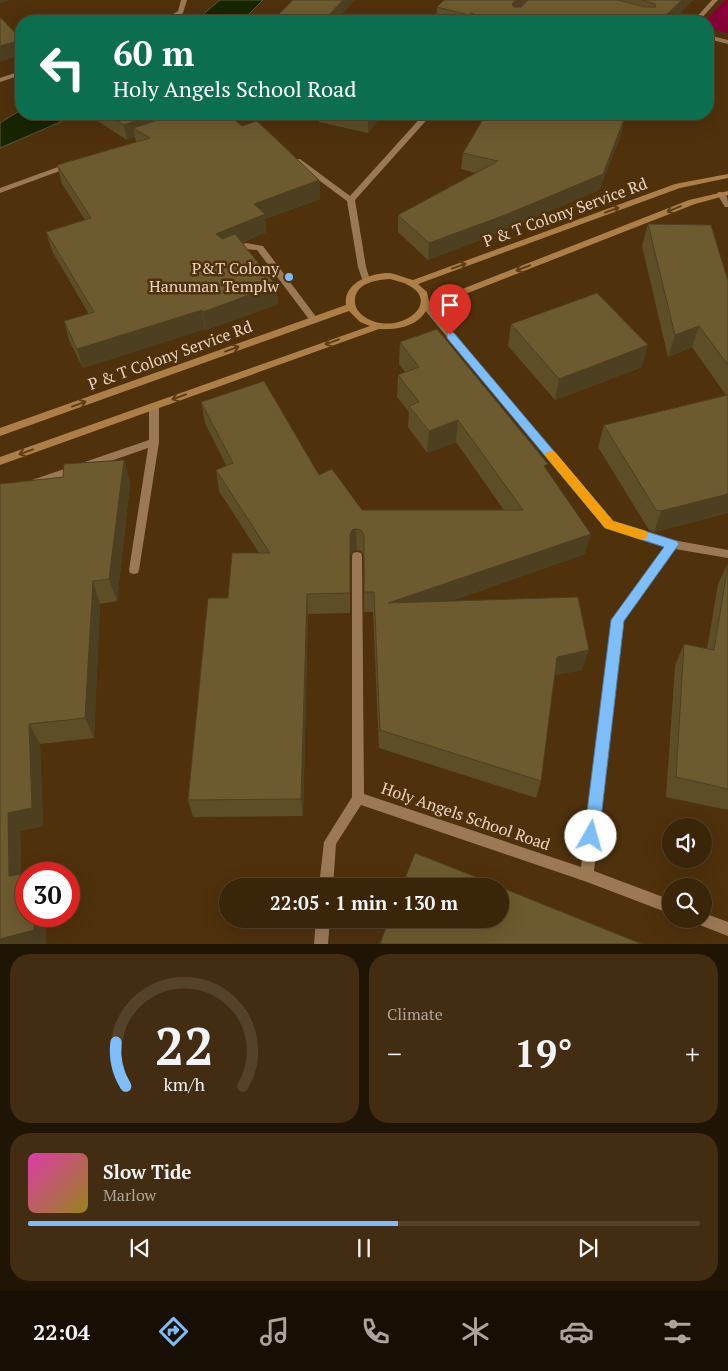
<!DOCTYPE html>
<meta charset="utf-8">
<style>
body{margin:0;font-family:"PT Serif",serif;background:#422d12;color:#f1f3f6;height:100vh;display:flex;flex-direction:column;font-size:19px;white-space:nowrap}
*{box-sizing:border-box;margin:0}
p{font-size:16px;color:#aca59c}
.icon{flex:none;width:28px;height:28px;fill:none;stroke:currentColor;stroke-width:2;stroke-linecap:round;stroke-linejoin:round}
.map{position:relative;height:944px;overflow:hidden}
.panel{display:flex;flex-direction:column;gap:10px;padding:10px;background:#201405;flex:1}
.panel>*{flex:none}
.guide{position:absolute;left:15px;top:15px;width:699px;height:105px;border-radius:20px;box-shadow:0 5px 20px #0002,0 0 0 1px #54422a;background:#0b6e4f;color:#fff;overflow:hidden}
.fabs{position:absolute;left:662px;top:818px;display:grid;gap:10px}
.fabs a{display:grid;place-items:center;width:50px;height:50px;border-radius:50%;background:#3b2509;box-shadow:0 5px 20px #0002,0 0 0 1px #54422a;font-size:25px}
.speed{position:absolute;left:15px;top:862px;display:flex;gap:10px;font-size:25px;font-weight:700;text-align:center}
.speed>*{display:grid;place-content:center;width:65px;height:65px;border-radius:50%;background:#3b2509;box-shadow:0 5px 20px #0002,0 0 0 1px #54422a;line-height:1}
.speed .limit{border:8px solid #d22;background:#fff;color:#111}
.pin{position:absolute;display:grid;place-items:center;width:42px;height:42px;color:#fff;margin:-51px -21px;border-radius:50% 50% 50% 0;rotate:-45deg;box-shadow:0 0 5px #0007}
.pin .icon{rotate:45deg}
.me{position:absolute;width:55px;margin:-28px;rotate:7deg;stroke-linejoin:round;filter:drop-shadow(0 0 4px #0008)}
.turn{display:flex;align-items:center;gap:18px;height:105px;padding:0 15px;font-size:22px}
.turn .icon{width:65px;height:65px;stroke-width:2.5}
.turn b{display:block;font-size:35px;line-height:42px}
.big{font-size:38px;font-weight:800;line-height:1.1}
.panel .tile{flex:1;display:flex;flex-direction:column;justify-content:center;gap:8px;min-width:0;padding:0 18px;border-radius:20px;background:#422d12}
.panel .dial{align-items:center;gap:0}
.dial svg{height:130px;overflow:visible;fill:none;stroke:#54422a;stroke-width:7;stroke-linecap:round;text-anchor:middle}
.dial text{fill:#f1f3f6;stroke:none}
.song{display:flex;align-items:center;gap:15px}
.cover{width:60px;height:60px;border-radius:8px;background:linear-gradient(135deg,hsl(320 70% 55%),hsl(50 70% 35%))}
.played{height:5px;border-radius:2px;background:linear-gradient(90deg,#7dbef9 55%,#54422a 55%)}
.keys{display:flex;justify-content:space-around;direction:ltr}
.heat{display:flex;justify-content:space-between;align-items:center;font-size:28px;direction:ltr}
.panel .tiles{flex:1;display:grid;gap:10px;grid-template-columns:1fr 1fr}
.tile:last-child{grid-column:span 2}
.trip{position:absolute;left:219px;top:878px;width:290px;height:50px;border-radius:25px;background:#3b2509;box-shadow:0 5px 20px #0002,0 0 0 1px #54422a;font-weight:800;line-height:50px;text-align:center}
.menu{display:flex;height:80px;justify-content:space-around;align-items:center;background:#180f04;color:#aca59c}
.menu .icon{width:35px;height:35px}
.menu .active{color:#7dbef9}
.menu b{font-size:22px;color:#f1f3f6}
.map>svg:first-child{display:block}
</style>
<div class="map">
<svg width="728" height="944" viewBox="0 0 728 944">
<rect width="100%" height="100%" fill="#4f310c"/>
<path fill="#870037" d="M725,0H728V33L708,28V21H705Z"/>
<g fill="#172500" stroke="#555a3a">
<path d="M220,0H263L242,21H195Z"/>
<path d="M21,110V114H79L0,148V123Z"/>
</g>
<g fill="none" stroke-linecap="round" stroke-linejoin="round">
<path fill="#9b7955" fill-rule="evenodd" d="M154,403L159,406V442L139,570L138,573L134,574L130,573L129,570L148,448L36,487L32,486L31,483L32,480L149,440V406Z"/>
<g fill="#9b7955" fill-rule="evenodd">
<path d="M181,0H187L183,13L170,21H163L178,11Z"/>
<path d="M712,0H718L699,21H693Z"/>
<path d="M708,35L728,40V44L708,39Z"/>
<path d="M21,71V75L0,82V78Z"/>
<path d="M297,114H304L301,121L294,119Z"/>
<path d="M424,114H432L355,200L366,267L370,280L366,283L363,282L358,267L347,201L293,161L297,159H300L350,196Z"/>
<path d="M69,163H72L76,165L0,193V188Z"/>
<path d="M718,192H721C728,193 728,201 728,207H725L717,194Z"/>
<path d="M246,243L263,246L317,318L318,320L317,322H311L257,250L246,249L232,253L228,250L229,248Z"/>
<path d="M426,303L429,304L613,521L673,540L728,550V558L675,549L623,620L594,871L671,900V914L587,882L361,805L336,844L333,886H319L324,842L352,797V556L353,553L357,552L361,553L362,556L364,794L581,867L612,619L666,546L605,527L423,308L422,306Z"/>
<path d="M704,913L728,922V936L697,924L695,919H704Z"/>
<path d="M316,919H330L328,944H314Z"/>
</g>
<path fill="#ad7e47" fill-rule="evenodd" d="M728,174V178L680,188L418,284L427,292L429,302L689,200L728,191V195L695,204L427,309C418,327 396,330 379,329L0,465V457L370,326L360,322L349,311L0,436V428L346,305C343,283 370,273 389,273C397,274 405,278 413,280L675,184ZM390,279C396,281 403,282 408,285C445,304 393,340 362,315C358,311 355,307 355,302C354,283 376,280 390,279Z"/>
</g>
<g fill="#5e4e28">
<path d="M444,0H693L672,21H436L437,7Z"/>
<path d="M94,114H227L242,126L319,180L320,199L265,219L266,232L242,243L276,285L278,304L206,330L205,329L83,368L69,340L64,321L89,314L52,251L46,232L85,220L62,184L57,165L136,142L135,137L127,140L96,120Z"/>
<path d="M319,114H383L368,133L319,122Z"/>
<path d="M624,119L621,135L599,190L503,231L428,260L398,232V215L476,173L461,169L463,153Z"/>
<path d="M648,224L728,281V513L654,532L649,530L598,447L604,425L726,395L692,347L668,357L642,246Z"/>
<path d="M511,324L642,367L555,400L508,346Z"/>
<path d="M400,342L547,470L585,554L451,601L582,670L554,675L541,781L536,798L379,748L373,612H364V556L361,551L357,550L353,551L350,556V613L308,614L303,816L193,817L188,800L228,598L259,553L219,491L216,470L226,465L205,423L201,402L319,475L362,510H504L456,442L427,453L408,427L409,412L397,397L398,375L405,372L399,364Z"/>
<path d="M124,460L130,484L117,601L100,604L94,738L40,744L43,826L20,831L21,874L33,872L34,874H26V916H45L46,944H0V484L63,477Z"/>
<path d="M728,563V810L666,797L675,666L684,644L707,649L718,584Z"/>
</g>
<g fill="#4c4021">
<path d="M0,0H11L0,3Z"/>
<path d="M343,0H355L336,21H323Z"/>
<path d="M516,0H530L511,20L512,4Z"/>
<path d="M682,0H693L672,21H660Z"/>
<path d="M471,13L470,21H469V15Z"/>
<path d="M21,40V55L0,62V46Z"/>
<path d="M155,114H200L133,128L135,137L127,140L124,125Z"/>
<path d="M368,114H383L368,133Z"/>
<path d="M624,119L621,135L599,190L503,231L428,260L429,243Z"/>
<path d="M319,180L320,199L265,219L266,232L218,252L216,234L254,204Z"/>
<path d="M276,285L278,304L206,330L203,312Z"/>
<path d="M202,310L205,329L83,368L77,349Z"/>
<path d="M699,326L692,347L668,357L675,335Z"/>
<path d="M648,345L642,367L555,400L559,379Z"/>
<path d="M458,420L456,442L427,453L429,431Z"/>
<path d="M124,460L130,484L117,601L109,579Z"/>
<path d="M728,494V513L654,532L661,511Z"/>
<path d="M356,529L357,550L353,551L350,556V613V535L352,530Z"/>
<path d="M591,534L585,554L388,623V603Z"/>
<path d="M93,581L100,604L94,738L85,718Z"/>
<path d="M307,594L308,614L303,816L301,799Z"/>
<path d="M589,650L582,670L551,676L557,657Z"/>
<path d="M29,724L40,744L43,826L20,831L22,893L9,876L8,813Z"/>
<path d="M34,916H45L46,944H0V939Z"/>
</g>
<g fill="#6d5b2f" stroke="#4c4021">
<path d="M293,0H343L323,21H272Z"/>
<path d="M444,0H516L512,4L514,7H521L528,0H618L645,7H656L655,4L642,0H682L660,21H493L471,13L469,15L437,7Z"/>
<path d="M383,16L407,21H379Z"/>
<path d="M0,17L21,39V40L0,46Z"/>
<path d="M107,114H155L124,125Z"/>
<path d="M177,114H227L242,126L257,121L319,180L254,204L265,214L216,234L222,239L235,234L276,285L203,312L202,310L77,349L64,321L94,312L46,232L91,218L57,165L150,138L133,128Z"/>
<path d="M486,114H598L624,119L603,174L505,215L429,243L398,215L498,161L463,153Z"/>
<path d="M648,224L711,225L728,281V365L699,326L675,335Z"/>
<path d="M597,293L648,345L559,379L511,324Z"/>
<path d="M437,329L548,464L544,466L591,534L388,603L578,597L589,650L557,657L541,781L380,730L374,592H364V535L361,530L356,529L352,530L350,535V593L307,594L301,799L188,800L208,598H228L232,553H270L216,470L233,463L201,402L264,381L319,475L332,469L362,510H523L458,420L429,431L409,406L419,402L398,375L419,367L400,342Z"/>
<path d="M728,395V494L661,511L656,510L604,425Z"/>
<path d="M124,460L109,579L93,581L85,718L29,724L32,808L8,813L9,876L33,872V874H26V916H34V930L0,939V484L63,477L64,464Z"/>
<path d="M728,565V789L676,777L684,644L714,650Z"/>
<path d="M415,853L499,886H402Z"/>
<path d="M500,887L642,944H380L389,919H500Z"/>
</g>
<defs><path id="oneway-shaft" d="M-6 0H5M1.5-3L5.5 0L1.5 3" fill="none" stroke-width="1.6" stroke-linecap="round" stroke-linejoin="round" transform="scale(1.25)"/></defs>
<g stroke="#5d3d15">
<use href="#oneway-shaft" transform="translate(674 209) rotate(157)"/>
<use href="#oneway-shaft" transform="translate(612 210) rotate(-20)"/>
<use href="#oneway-shaft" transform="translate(459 266) rotate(-20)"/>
<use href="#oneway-shaft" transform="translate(523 268) rotate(159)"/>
<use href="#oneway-shaft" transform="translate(332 342) rotate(160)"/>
<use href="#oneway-shaft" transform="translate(232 349) rotate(-20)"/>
<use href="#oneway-shaft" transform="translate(179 397) rotate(160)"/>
<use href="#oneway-shaft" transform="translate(79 404) rotate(-20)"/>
<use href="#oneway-shaft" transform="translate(26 452) rotate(160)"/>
</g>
<path fill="#7dbef9" stroke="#517ca2" d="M450,332L454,333L613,521L677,541L679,544L624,621L599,836L597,841L591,843L586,841L584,836L611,620L664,547L605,528L447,338V333Z"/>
<path fill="#f59e0b" d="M551,451L555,452L613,521L646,531L648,535L646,538L642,540L605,528L547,458L545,455L547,452Z"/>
<circle fill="#7dbef9" stroke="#4f310c" stroke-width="2" cx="289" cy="277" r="5"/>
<g text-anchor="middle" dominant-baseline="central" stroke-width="5" stroke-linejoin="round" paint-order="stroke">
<g font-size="16" fill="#e7d4c1" stroke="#4f310c">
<text transform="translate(565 212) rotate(-20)">P &amp; T Colony Service Rd</text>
<text transform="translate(170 355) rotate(-20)">P &amp; T Colony Service Rd</text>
<text transform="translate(466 816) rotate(19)">Holy Angels School Road</text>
</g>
<g font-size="16" fill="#e7d4c1" stroke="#4f310c" text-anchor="end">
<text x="279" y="268">P&amp;T Colony<tspan x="279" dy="18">Hanuman Templw</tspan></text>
</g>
</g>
</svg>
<div class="fabs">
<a><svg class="icon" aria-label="sound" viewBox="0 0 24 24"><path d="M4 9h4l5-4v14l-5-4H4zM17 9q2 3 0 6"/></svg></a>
<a><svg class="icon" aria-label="search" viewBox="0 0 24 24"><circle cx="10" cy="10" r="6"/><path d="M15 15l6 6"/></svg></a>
</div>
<div class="speed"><div class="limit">30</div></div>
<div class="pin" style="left:450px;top:335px;background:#d93025"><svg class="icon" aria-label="arrive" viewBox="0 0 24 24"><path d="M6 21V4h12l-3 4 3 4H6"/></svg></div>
<svg class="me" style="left:591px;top:836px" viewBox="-20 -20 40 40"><circle r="19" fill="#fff"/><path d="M0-13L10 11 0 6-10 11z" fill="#7dbef9"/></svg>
<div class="trip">22:05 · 1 min · 130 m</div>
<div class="guide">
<div class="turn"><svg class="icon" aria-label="left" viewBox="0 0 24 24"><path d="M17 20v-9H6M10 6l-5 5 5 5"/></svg><div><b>60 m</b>Holy Angels School Road</div></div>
</div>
</div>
<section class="panel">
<div class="tiles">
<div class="tile dial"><svg viewBox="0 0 100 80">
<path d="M14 69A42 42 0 1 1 86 69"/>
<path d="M14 69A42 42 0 0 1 8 42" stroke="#7dbef9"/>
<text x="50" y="56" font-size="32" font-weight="700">22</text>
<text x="50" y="72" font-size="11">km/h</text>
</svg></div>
<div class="tile"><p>Climate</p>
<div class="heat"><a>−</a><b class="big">19°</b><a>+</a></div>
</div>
<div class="tile">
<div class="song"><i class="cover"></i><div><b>Slow Tide</b><p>Marlow</p></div></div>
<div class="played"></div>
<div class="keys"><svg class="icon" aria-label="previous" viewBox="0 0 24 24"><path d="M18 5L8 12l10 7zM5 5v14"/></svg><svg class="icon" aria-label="pause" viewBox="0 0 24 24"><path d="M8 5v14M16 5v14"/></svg><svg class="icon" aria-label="next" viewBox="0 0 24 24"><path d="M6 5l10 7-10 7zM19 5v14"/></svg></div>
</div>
</div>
</section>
<nav class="menu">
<b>22:04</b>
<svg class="icon active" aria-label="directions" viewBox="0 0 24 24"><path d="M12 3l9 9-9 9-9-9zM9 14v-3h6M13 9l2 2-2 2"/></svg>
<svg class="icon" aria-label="music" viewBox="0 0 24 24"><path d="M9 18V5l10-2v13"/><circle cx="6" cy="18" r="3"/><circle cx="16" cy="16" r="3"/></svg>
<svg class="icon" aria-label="phone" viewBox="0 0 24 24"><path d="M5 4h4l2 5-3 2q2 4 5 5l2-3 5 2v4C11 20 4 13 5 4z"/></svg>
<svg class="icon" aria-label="climate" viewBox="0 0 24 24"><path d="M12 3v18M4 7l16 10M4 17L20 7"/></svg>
<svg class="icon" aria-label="car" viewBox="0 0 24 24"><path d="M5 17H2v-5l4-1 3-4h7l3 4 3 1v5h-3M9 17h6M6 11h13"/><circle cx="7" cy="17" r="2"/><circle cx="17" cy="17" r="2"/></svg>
<svg class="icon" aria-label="filters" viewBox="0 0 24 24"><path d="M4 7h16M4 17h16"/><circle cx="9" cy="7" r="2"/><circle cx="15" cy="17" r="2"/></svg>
</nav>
